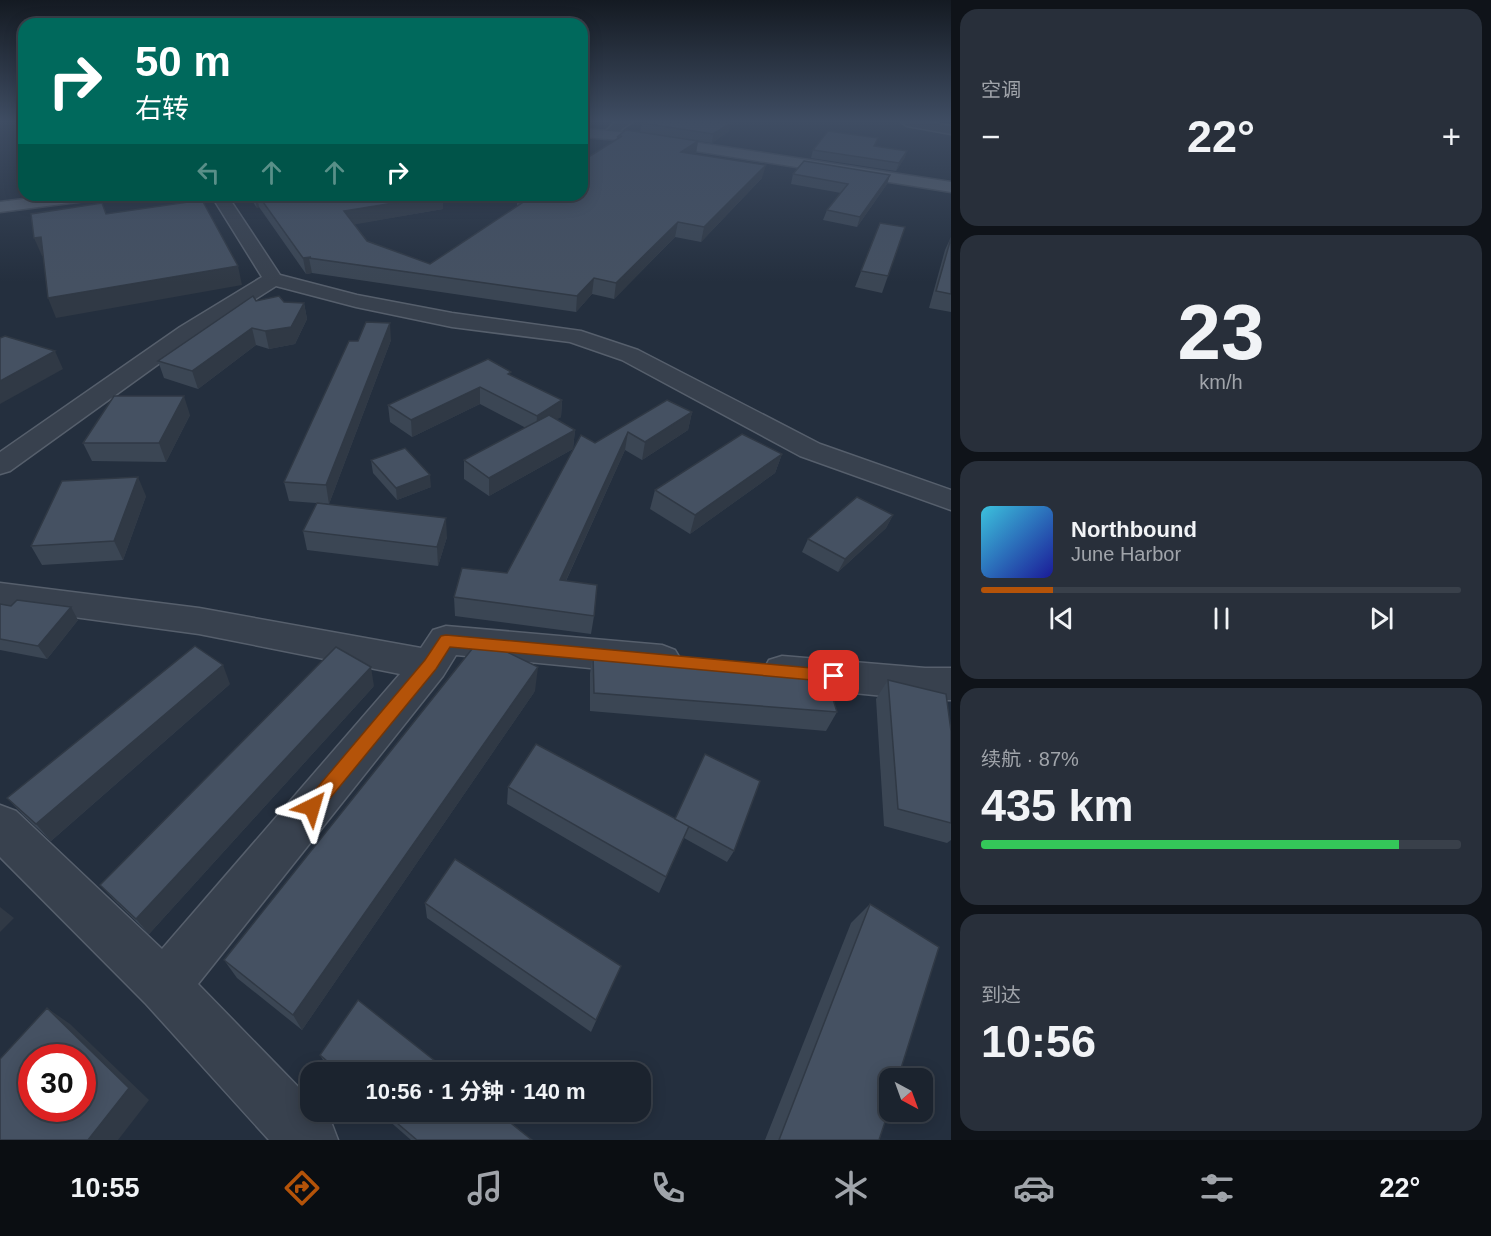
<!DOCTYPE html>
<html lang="zh">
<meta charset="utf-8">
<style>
body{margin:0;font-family:Helvetica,"Noto Sans SC",sans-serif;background:#282f3a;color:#f1f3f6;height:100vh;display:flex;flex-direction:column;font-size:22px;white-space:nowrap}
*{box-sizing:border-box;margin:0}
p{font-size:20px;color:#a0a4aa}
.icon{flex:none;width:33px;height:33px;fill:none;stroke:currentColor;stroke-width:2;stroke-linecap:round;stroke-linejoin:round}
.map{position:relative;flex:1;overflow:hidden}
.panel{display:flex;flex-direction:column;gap:9px;padding:9px;background:#0f1319;width:540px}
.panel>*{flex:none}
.banner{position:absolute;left:18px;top:18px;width:570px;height:183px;border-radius:18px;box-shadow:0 3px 15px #0003,0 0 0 2px #39404a;background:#00695c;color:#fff;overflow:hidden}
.needle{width:39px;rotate:139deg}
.fabs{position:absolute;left:879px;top:1068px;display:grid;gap:12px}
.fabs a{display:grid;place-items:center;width:54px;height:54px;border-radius:12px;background:#1b232e;box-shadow:0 3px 15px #0003,0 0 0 2px #39404a;font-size:30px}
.speed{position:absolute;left:18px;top:1044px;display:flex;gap:12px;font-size:30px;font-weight:700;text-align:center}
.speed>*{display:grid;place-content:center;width:78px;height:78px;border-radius:50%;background:#1b232e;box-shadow:0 3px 15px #0003,0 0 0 2px #39404a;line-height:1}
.speed .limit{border:9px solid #d22;background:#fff;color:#111}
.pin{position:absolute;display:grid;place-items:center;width:51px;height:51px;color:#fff;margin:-26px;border-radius:12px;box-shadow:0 3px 9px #0006}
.me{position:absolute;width:66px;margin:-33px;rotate:40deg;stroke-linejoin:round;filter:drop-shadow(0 0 4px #0008)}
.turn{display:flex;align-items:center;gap:21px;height:126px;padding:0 18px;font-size:27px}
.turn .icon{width:78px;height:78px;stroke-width:2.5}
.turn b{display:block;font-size:42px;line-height:51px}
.lanes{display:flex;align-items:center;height:57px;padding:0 18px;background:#0003;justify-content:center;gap:30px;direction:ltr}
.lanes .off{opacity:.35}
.big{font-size:45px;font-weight:700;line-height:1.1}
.panel .tile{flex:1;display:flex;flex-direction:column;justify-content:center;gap:9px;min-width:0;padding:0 21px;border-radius:18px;background:#282f3a}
.panel .dial{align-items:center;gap:0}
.dial b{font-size:78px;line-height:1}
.song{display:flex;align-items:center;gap:18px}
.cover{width:72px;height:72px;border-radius:9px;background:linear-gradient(135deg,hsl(190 70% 55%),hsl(240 70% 35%))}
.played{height:6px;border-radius:3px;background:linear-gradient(90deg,#b45309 15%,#39404a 15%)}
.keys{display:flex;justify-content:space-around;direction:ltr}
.heat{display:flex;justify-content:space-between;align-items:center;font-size:33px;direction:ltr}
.charge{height:9px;border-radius:4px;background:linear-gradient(90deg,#34c759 87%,#39404a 0)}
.trip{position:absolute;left:300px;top:1062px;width:351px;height:60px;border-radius:18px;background:#1b232e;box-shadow:0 3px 15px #0003,0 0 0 2px #39404a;font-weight:700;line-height:60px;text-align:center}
.tabs{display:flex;height:96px;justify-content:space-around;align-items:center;background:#0b0e12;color:#a0a4aa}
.tabs .icon{width:42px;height:42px}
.tabs .active{color:#b45309}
.tabs b{font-size:27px;color:#f1f3f6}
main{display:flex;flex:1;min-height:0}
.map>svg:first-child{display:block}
</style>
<main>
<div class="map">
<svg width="951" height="1140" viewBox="0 0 951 1140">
<rect width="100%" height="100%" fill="#242f3e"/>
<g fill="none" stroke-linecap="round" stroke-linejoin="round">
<g stroke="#565f6c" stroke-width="3">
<g id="minor">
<path d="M615,122H632L622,129L614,138H604L602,135Z"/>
<path d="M901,122H928L951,126V134L907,126Z"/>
<path d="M211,195H227L280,275L357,295L452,313L581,331L638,350L820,444L951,490V510L800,456L622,360L570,342L452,327L356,307L276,286L196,337L10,471L0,474V452L180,327L262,277Z"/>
<path d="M0,583L199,608L421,648L433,630L446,626L662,645L675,650L681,660L675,670L662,675L456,655L443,676L198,984L310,1099V1112H322L330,1119L338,1140H269L146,1004L0,857V805L16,811L162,949L400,674L199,634L0,607Z"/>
<path d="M782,656L925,668H951V700H925L782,686L769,682L763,671L769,660Z"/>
</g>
</g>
<g stroke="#414a57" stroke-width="3">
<g id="major">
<path d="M582,129L634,133L951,182V192L634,141L582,137Z"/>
<path d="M55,195H101L93,200L0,212V202Z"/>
</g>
</g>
<use href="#minor" fill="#38414e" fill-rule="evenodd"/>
<use href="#major" fill="#56606e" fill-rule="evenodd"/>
</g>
<g fill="#3b4654">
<path d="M642,123L729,131L712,143L698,141L696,153L695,154L762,178L701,242L675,237L614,299L592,294L576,312L312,273L306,274L259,207L257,208L248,195H443V209L354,224L367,241L430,264L517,206V202L640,132Z"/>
<path d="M875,146L907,151L904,159L896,171L811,158L813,150Z"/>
<path d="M793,174L890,175L887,184L857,227L823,220L827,210L841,193L791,184Z"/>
<path d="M880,223L888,276L882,293L855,287Z"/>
<path d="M951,237V312L929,308L945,250Z"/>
<path d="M256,301L304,303L307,319L295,344L269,349L256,345L198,389L164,378L158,361Z"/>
<path d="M391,340L329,504L289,501L284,482L358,341Z"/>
<path d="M511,375L562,400L561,417L556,419L575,430L573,449L489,496L464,479V460L526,428L480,404L412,437L390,422L388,405Z"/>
<path d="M692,412L688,430L642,460L625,450L566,581L594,616L591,634L455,616L454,597L507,573L595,443Z"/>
<path d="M190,415L166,462L92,461L83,443Z"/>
<path d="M782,454L775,473L690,534L650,509L655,490Z"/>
<path d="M371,460L431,487L397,500L373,473Z"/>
<path d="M146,496L123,560L42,565L31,546Z"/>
<path d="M893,515L886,528L838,572L802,552L808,539Z"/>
<path d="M303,531L447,537L438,566L307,550Z"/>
<path d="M0,604L78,620L47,659L0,650Z"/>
<path d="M593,654L837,712L826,731L590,711V673Z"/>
<path d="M888,680L951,731V840L947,843L884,826L876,699Z"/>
<path d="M230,684L51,841L23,815L7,798Z"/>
<path d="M374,686L149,934L114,900L100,885Z"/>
<path d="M535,691L302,1030L237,978L224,960Z"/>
<path d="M508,787L675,819L734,851L727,862L684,838L659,893L507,804Z"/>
<path d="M425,903L621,966L591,1032L427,918Z"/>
<path d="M870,904L879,1140H765L851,923Z"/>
<path d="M320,1055L449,1072H334L326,1065Z"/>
<path d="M379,1112H497L532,1140H411Z"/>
</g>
<g fill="#303945">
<path d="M731,123L729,131L712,143L713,134Z"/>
<path d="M698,141L696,153L678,165L681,152Z"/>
<path d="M907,151L904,159L896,171L899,163Z"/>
<path d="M766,165L762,178L701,242L704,227Z"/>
<path d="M890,175L887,184L857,227L860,217Z"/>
<path d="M254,195H257L259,207L257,208Z"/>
<path d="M443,195V209L346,226L344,211Z"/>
<path d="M678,222L675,237L614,299L616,283Z"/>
<path d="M41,237L48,255L42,256L34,238Z"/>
<path d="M311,257L309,258L312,273L306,274L303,258Z"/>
<path d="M238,266L242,285L56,318L48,298Z"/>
<path d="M594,278L592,294L576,312L577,296Z"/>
<path d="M304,303L307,319L295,344L269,349L265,331Z"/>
<path d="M390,323L391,340L329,504L326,485Z"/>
<path d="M252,328L256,345L198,389L192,371Z"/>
<path d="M55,351L63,369L0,404V381Z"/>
<path d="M480,387V404L412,437L411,420Z"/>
<path d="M184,396L190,415L166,462L159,443Z"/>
<path d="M562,400L561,417L536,433L537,416Z"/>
<path d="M692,412L688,430L642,460L645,442Z"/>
<path d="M575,430L573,449L489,496V478Z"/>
<path d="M628,432L625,450L558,598L560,580Z"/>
<path d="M782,454L775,473L690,534L695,515Z"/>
<path d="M430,475L431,487L397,500L396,488Z"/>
<path d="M138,477L146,496L123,560L114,541Z"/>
<path d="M893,515L886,528L838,572L845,559Z"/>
<path d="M446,518L447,537L438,566L437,547Z"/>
<path d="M71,607L78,620L47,659L38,646Z"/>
<path d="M223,665L230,684L51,841L36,824Z"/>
<path d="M371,667L374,686L149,934L136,919Z"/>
<path d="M538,667L535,691L302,1030L293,1015Z"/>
<path d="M0,907L14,918L0,932Z"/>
<path d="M47,1008L70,1024L149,1100L118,1140H88Z"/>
</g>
<g fill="#455162" stroke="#303945" stroke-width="1.5" fill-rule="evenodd">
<path d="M644,122H725L731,123L713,134L642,123Z"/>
<path d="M626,130L698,141L681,152L766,165L704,227L678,222L616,283L594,278L577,296L309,258L311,257L303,258L258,195H443L344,211L367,241L430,264L522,203L517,202L528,195H582V161L622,136L617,137Z"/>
<path d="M828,131L878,138L874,146L907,151L899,163L813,150Z"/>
<path d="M804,161L890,175L860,217L827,210L848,184L793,174Z"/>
<path d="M202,200L238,266L48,298L41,237L34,238L31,214L102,203L106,214Z"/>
<path d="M880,223L905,227L888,276L861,271Z"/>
<path d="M951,238V294L936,291Z"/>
<path d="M253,296L256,301L279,296L284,302L304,303L291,327L265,331L252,328L192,371L158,361Z"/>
<path d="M366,322L390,323L326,485L284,482L349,341H358Z"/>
<path d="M5,336L55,351L0,381V338Z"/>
<path d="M488,359L511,372L508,374L562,400L537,416L480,387L411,420L388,405Z"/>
<path d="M114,396H184L159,443H83Z"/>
<path d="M667,400L692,412L645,442L628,432L560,580L597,585L594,616L454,597L462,568L507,573L581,435L595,443Z"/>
<path d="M549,415L575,430L489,478L464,460Z"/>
<path d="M742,434L782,454L695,515L655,490Z"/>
<path d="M405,448L430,475L396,488L371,460Z"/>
<path d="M138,477L114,541L31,546L62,481Z"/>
<path d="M857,497L893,515L845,559L808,539Z"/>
<path d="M317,503L446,518L437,547L303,531Z"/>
<path d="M17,600L71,607L38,646L0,639V604L11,606Z"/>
<path d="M480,639L538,667L293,1015L224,960Z"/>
<path d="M195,646L223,665L36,824L7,798Z"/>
<path d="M336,647L371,667L136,919L100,885Z"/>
<path d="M593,654L825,673L837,712L594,693Z"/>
<path d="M888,680L946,694L951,731V823L898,809Z"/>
<path d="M536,744L689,826L666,877L508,787Z"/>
<path d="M705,754L760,781L734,851L675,819Z"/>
<path d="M455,859L621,966L596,1020L425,903Z"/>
<path d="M870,904L939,947L898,1078H890V1107L879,1140H779Z"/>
<path d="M358,1000L449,1072H340L320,1055Z"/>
<path d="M47,1008L129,1088L88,1140H0V1059ZM32,1058H82V1108H32Z"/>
<path d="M384,1112H497L532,1140H417Z"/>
</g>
<linearGradient id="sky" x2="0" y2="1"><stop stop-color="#141a22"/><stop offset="0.43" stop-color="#3f4d63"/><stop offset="1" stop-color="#3f4d63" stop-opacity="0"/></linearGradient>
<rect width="951" height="282" fill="url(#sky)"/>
<path fill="#b45309" stroke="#753606" stroke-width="1.5" d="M446,635L834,670L839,672L842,676L839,681L834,682L450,647L436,669L318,813L312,816L306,813L303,807L306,801L425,660L441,636Z"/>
</svg>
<div class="fabs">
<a><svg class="needle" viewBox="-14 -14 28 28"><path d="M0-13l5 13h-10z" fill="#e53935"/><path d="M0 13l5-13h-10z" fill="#a0a4aa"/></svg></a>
</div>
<div class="speed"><div class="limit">30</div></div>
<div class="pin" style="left:834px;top:676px;background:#d93025"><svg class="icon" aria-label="arrive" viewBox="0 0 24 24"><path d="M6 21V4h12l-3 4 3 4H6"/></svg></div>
<svg class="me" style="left:312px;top:807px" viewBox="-20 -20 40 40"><path d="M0-17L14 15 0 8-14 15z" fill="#b45309" stroke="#fff" stroke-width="4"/></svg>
<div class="trip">10:56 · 1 分钟 · 140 m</div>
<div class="banner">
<div class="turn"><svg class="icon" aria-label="right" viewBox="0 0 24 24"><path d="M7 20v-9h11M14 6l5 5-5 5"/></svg><div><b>50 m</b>右转</div></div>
<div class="lanes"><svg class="icon off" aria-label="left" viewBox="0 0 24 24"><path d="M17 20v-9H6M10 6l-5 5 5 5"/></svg><svg class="icon off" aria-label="ahead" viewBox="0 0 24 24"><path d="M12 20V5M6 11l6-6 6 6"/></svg><svg class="icon off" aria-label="ahead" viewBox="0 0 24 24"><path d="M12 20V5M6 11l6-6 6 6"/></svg><svg class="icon" aria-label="right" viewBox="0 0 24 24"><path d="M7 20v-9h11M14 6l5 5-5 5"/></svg></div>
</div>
</div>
<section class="panel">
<div class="tile"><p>空调</p>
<div class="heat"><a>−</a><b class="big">22°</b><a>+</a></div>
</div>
<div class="tile dial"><b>23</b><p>km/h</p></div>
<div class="tile">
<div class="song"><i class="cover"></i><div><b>Northbound</b><p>June Harbor</p></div></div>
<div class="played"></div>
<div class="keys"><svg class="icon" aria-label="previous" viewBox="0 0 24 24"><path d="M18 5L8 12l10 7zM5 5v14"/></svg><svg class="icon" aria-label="pause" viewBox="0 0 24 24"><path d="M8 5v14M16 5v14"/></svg><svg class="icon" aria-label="next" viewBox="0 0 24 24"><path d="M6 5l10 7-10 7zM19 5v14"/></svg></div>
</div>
<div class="tile"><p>续航 · 87%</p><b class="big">435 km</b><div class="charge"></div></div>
<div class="tile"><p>到达</p><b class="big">10:56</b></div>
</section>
</main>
<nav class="tabs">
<b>10:55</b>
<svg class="icon active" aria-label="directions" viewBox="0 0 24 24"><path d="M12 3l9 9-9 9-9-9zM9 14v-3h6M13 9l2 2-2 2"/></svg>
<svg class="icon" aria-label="music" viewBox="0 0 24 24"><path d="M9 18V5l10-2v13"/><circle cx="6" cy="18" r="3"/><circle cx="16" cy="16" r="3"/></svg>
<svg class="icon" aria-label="phone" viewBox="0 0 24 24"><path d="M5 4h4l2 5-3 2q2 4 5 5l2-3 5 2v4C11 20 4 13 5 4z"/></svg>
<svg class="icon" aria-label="climate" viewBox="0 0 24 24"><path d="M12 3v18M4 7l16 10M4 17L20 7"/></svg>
<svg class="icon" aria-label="car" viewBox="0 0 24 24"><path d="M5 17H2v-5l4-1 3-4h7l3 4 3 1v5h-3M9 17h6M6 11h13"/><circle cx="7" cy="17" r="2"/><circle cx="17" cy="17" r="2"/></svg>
<svg class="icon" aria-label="filters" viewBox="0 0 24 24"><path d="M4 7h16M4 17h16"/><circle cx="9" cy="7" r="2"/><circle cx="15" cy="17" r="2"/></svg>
<b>22°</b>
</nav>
